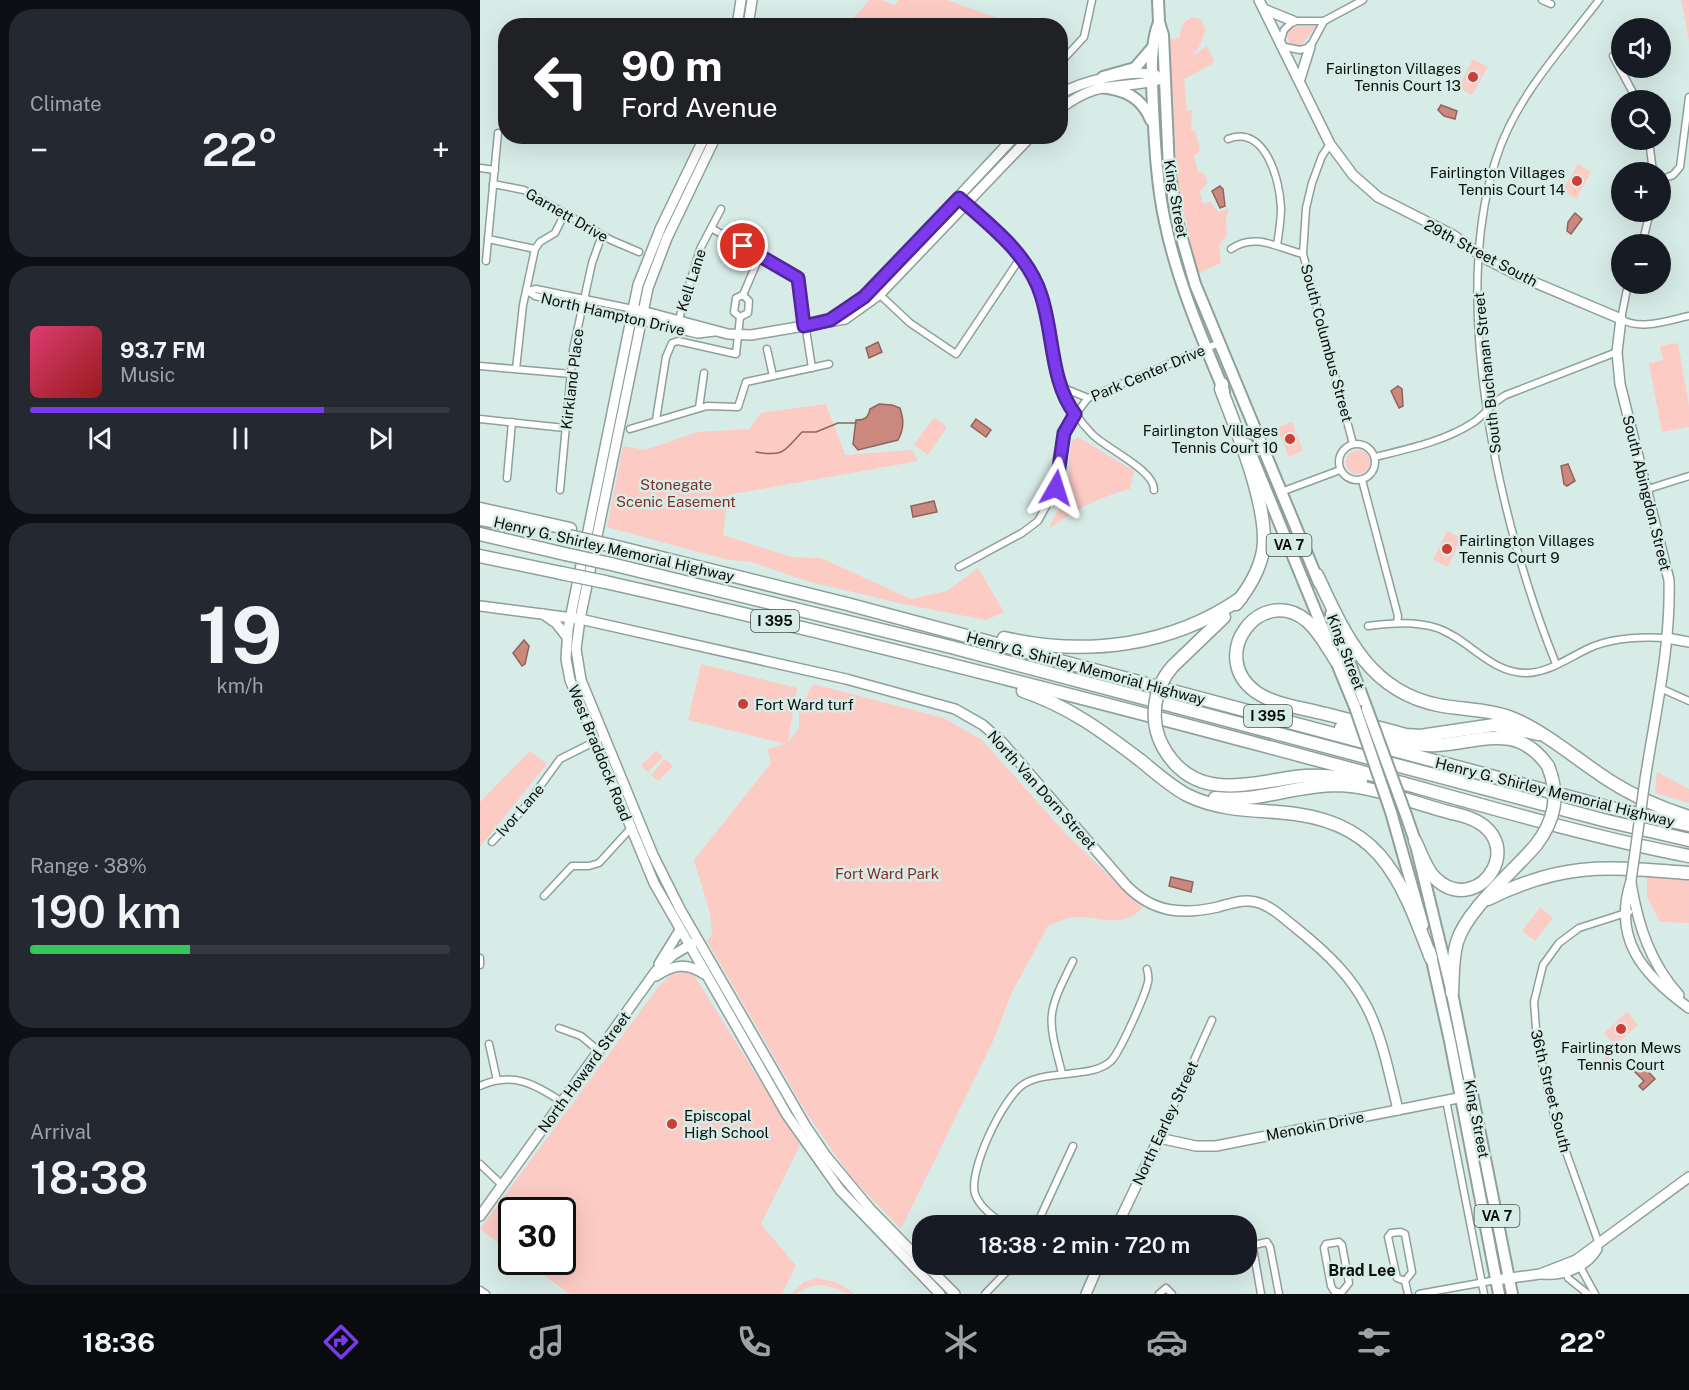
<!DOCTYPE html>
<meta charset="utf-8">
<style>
body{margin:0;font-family:"Public Sans",sans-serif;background:#242831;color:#f1f3f6;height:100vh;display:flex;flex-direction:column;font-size:22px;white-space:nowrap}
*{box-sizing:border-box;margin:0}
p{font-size:20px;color:#9ea1a6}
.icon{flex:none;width:33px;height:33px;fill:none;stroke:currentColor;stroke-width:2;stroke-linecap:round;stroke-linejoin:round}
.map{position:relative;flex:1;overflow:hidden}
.drawer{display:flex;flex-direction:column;gap:9px;padding:9px;background:#0d0f14;width:480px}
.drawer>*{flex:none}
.hud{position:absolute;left:18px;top:18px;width:570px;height:126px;border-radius:24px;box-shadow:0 6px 24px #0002;background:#202124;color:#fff;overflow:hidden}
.fabs{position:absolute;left:1131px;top:18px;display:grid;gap:12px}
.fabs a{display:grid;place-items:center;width:60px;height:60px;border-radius:50%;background:#171b24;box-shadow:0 6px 24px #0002;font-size:30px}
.speed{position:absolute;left:18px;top:1197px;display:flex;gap:12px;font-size:30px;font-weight:700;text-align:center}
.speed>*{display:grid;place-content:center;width:78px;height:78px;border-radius:50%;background:#171b24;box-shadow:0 6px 24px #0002;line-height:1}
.speed .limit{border:3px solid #111;border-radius:9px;background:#fff;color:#111}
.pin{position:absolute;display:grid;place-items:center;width:51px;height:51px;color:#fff;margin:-26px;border:3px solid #fff;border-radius:50%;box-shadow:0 2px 6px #0007}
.me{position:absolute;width:66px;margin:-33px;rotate:6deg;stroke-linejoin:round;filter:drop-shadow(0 0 4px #0008)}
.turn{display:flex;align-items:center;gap:21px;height:126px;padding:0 24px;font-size:27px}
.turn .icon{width:78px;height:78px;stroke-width:2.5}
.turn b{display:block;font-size:42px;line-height:51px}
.big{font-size:45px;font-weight:600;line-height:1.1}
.drawer .card{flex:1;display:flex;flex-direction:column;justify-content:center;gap:9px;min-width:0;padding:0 21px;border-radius:24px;background:#242831}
.drawer .dial{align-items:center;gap:0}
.dial b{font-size:78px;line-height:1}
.song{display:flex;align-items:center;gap:18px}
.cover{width:72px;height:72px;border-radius:9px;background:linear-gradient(135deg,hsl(340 70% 55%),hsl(0 70% 35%))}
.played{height:6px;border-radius:3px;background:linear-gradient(90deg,#7c3aed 70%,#363941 70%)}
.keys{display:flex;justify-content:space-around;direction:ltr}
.heat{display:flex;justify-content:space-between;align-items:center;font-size:33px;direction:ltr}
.charge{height:9px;border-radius:4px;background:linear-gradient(90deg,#34c759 38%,#363941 0)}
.trip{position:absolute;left:432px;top:1215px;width:345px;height:60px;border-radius:24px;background:#171b24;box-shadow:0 6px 24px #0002;font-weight:600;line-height:60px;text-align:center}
.tab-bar{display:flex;height:96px;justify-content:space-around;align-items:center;background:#090b0e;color:#9ea1a6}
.tab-bar .icon{width:42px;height:42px}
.tab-bar .selected{color:#7c3aed}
.tab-bar b{font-size:27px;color:#f1f3f6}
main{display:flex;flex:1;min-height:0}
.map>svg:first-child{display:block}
</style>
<main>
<section class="drawer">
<div class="card"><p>Climate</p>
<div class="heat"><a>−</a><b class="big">22°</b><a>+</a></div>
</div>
<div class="card">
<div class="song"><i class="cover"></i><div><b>93.7 FM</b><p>Music</p></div></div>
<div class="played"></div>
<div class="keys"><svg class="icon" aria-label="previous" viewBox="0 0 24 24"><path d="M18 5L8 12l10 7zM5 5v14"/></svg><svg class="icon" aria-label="pause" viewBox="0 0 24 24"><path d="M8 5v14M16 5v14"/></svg><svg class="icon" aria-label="next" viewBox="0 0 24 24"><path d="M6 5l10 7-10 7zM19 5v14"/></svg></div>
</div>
<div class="card dial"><b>19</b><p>km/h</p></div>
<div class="card"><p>Range · 38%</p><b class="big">190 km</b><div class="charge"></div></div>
<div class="card"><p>Arrival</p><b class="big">18:38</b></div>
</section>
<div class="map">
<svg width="1209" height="1294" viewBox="0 0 1209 1294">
<rect width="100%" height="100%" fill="#d8ece7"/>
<g fill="#fccbc4">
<path d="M389,0H401L414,5L419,0H467L526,21L522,26L368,25Z"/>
<path d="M1201,0H1209V41Z"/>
<path d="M712,17L720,19L726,29L719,47L711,57L727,46L734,60L732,64L704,79L707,111L712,110L711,130L716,132L720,150L714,156L718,172L724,173L728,182L720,192L723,204L730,202L739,212L749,208L746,218L747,235L739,245L741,263L718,273L698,187L688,40L699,38L703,23Z"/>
<path d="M836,26L821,46L810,45L806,33L812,27Z"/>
<path d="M993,59L1008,67L992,95L978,87Z"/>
<path d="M1098,164L1111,172L1096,199L1082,190Z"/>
<path d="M1198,343L1209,406V427L1182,432L1169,363L1183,360L1180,346Z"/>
<path d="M346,404L365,455L432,450L438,461L248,495L243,535L311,557L341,558L431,599L467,591L498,568L524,612L506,620L423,604L327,581L272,562L244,559L127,527L143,446L165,450L217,432L269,429L281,413Z"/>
<path d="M454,417L467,427L448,455L434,445Z"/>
<path d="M812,422L823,450L809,457L797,428Z"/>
<path d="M598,437L654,471L650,489C619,497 594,510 569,529C572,517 582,507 586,494C592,476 587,458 592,441Z"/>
<circle cx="878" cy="462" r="12"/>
<path d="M967,531L981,538L968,567L953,560Z"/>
<path d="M221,664L317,688L308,742L319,728V710L333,684L464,718L502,740L587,835L663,908C640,930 621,916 596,917C587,917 577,923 568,926L532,992L513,1041L421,1229L371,1177L327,1114L227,941L232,935L230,913L214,860L291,763L287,749L306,744L208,720Z"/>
<path d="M176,750L183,757L168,772L161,766Z"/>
<path d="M50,751L67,764L0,847V802Z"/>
<path d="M185,759L193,766L178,781L171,775Z"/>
<path d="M1177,772L1209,789V803L1175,793Z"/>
<path d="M1167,875L1209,880V923L1180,922L1167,897Z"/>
<path d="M1060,907L1073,918L1055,941L1042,931Z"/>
<path d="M203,972L214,975L320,1145L281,1224L316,1266L302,1294H90L45,1262H82V1210H32L31,1252L0,1229L179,986L191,975Z"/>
<path d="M1147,1012L1158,1025L1135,1045L1124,1033Z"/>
<path d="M1131,1053L1139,1062L1125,1071L1122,1067L1120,1069L1116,1065Z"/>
<path d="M338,1278L358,1283L375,1294C362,1294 352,1284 338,1285C327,1285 321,1294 311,1294L324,1282Z"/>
</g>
<g fill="#ca887f" stroke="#90635c" stroke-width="1.5">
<path d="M961,105L977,111L975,119L964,116L958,110Z"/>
<path d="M740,186L743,189L745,206L740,208L732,191Z"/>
<path d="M1095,213L1102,219L1091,234L1087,231L1088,222Z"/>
<path d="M398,342L402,352L389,358L386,348Z"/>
<path d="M918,386L922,389L923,406L919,408L911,391Z"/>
<path d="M399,404L412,405L420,408C424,420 424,429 418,440L378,450L373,444L376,420C385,420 388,418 390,409Z"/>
<path d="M496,419L511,430L506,437L491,426Z"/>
<path d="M1088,464L1095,481L1087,486L1084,484L1081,466Z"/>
<path d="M454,501L457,512L433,517L431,506Z"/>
<path d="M44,640L49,646L45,664L42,666L33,653Z"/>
<path d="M691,877L713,882L711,892L689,886Z"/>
<path d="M1161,1064L1175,1079L1163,1090L1159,1086L1164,1081L1154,1071Z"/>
</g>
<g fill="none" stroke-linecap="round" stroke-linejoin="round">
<path stroke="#90635c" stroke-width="1.5" d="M276,452C305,457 304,451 322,432H336L358,423H376"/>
<g stroke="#8da09b" stroke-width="9">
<g id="street">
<path d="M1062,0L1071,4"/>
<path d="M801,40L804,30L813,21H844L883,0"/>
<path d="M805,47L820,50L830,47L844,21"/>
<path d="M1133,56L1157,100"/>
<path d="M580,63L604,37L612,0"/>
<path d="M748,139C785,124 800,180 801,208C801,221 799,232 797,245"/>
<path d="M1169,140L1173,172"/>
<path d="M850,144L842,156L832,183L826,208L823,254L873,444"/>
<path d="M0,168L15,170"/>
<path d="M1180,180L1193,175L1200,167L1209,97"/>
<path d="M13,184L44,190L131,240L159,252"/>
<path d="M479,198C504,220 536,243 552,273C581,329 563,385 612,434C625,448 675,470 674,490"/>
<path d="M231,228L318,278L332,368"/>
<path d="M8,239L55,249"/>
<path d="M1162,244L1170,212"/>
<path d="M751,249C775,232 798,248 823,254"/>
<path d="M6,261L18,133"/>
<path d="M1148,284L1141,319C1160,331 1189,320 1209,316"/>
<path d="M47,291L56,289L153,309"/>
<path d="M47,291L55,296L151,318"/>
<path d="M398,293L430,323L476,354L541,257"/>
<path d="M260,317L268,313L269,301L263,295"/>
<path d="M199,319L220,249L241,209"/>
<path d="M287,349L293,376"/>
<path d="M0,366L91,374"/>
<path d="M36,369L43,305L55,249L60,242L75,233L84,215"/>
<path d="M581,387L608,398"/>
<path d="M219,408L224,373"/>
<path d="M0,419L85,428"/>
<path d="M176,420L186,357L192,343L198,341L256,354L260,317L254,312L256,298L263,295L280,255"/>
<path d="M150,429L227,406L258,407L266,382L349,364"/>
<circle cx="877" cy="462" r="18"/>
<path d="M895,457C927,449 966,441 994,422C1006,414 1012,402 1026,395L1137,352"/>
<path d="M27,478L32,422"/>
<path d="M882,480L918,616L917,623"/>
<path d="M1168,489L1209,476"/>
<path d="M80,490L93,350L112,263L122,235"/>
<path d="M801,492L860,470"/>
<path d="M479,567L542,533L558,521L576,488L580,451L586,427L608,398L739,343"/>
<path d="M888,626C911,623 935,621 957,628C989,639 1010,673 1046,673C1070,673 1092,655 1114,646C1138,637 1163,637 1187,638"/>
<path d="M1076,664C1020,525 969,304 1016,159C1035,98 1081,50 1119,0"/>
<path d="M1180,688L1209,701"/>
<path d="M12,842L45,807L80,759L118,740"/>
<path d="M64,896L92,866H109L119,863L151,828"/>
<path d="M0,958V965"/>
<path d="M79,1028L101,1036L119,1051"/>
<path d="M9,1044L17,1080"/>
<path d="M582,1073C567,1016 566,1015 593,961"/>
<path d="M0,1086C32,1071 55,1084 82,1102"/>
<path d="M966,1100L1004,1294"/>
<path d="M679,1138L732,1020"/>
<path d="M0,1164L22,1185"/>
<path d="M527,1226C515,1218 500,1208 495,1194C488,1171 523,1097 544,1084C568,1069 612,1079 631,1061C640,1052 665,996 668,982C669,978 668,973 667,969"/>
<path d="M556,1226L593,1146"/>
<path d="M921,1232L925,1234L932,1272L925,1281L917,1278L908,1237L911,1233Z"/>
<path d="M859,1242L862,1245L869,1283L861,1293L854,1291L851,1286L844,1248L846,1244Z"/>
<path d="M1119,1244L1076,1124L1057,1042L1054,1002L1063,965L1079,943L1099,928L1149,912"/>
<path d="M1098,1263L1115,1294"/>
<path d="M1086,1270L1088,1278L1108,1294"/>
<path d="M925,1281L928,1294"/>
<path d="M0,1290L6,1294"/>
<path d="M505,1294L534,1264"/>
<path d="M679,1294L686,1288L692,1294"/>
<path d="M781,1294L773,1248L774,1245L787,1242L790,1247L799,1294"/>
<path d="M939,1294L1016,1280"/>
</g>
</g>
<g stroke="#8da09b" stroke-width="12">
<g id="secondary">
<path d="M779,0L850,144L873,175L898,197L973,235L1006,259L1037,275L1141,319L1137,352L1140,384L1189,580C1191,647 1175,714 1165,780"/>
<path d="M786,10L813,21"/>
<path d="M257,26L261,0"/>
<path d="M268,26L272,0"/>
<path d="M820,79L830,47"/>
<path d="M580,94C602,81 652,69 676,75"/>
<path d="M580,109C622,76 642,92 685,78"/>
<path d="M225,136L181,227L158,285L88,629L86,659L90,680L174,883L307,1115L360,1190L460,1294"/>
<path d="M236,136L187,238L168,288L100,619L96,649L101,680L173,855L200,909L325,1125L346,1156L391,1210L442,1262"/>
<path d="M158,310L248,334L271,335L365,319L400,294L551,136"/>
<path d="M157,319L218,333L234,331"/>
<path d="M350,320L393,288L535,136"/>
<path d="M0,606L100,619L366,679L475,709L503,725L522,742L646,885C673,913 702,915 738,907C748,904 759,900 769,901C788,902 802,917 816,928C891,988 897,1020 918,1110"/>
<path d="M63,614L76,623L87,637"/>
<path d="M1187,638L1209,642"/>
<path d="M1151,881C1132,939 1163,975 1209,1008"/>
<path d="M1151,883C1158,925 1170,963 1199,995"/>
<path d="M179,964L200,930"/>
<path d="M176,976C193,965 206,962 224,974"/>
<path d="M0,1216L176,971L193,955L213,943"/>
<path d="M637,1226L679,1138L716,1146H736L988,1096"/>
<path d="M445,1264L475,1294"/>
<path d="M1062,1274C1082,1276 1106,1268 1117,1249"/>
<path d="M1016,1280L1060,1274L1096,1260L1209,1177"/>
<path d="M606,1294L619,1264"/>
</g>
</g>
<g stroke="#8da09b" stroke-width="14">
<g id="primary">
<path d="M678,0L679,22L683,35L689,169L697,221L715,284L839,583"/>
<path d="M679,22C669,48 672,81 673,108C675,147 677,185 685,222C697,280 721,336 744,391"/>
<path d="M623,77L655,68L673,47"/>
<path d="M619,87C643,89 661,96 671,120"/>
<path d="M767,444L875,707"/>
<path d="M851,614L887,709"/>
<path d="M911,812L943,925"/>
<path d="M926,815L935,841L972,993L1032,1294"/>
<path d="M950,951L970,1041L1019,1294"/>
</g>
</g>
<g stroke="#8da09b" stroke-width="15">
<g id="highway">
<path d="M742,384L741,389C756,429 790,509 783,551C779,572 769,588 756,604"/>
<path d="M0,509L90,529"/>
<path d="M0,519L49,528"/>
<path d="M0,534L85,554"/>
<path d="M133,546L367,604L1127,807L1209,825"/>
<path d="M0,556L81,573"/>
<path d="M131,564L471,647L1127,821L1209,840"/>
<path d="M837,575C864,633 888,691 958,705C983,710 1010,709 1034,719C1067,733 1100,762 1130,781C1155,797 1181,808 1209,817"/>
<path d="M125,582C366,636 606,698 845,762C966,794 1086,832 1209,856"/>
<path d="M524,638C606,657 692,646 761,598"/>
<path d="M857,662C848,649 840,632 827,621C781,583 726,656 776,692C793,704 817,707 837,712C867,719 896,727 926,735L940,736L1014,725L1059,734"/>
<path d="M693,666L744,617"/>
<path d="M543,691C588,706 622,731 660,760C675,772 690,786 707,795C735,809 766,810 796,812C898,819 918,871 951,958"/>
<path d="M861,728C881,732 900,740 920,743C931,744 946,746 957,745C1001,742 1037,722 1068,766"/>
<path d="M683,747C714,802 765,784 816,777C837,774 861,777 881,780"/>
<path d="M735,798C776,803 815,785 857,785C897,786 937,805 976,814C1059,832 999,923 954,877C945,867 941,853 935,841"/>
<path d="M1008,899C1085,861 1127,867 1209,873"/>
<path d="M972,993C973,976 972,959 977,942C987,909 1033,872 1056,845"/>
</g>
</g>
<use href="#street" stroke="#fff" stroke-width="6"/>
<use href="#secondary" stroke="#fff" stroke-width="9"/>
<use href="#primary" stroke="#fff" stroke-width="10"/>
<use href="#highway" stroke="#fff" stroke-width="12"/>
<g stroke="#8da09b" stroke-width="12" stroke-linecap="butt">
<path id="secondary-bridge" d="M1151,881L1165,780"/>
</g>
<g stroke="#8da09b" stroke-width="14" stroke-linecap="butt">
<g id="primary-bridge">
<path d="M875,707L911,812"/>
<path d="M887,709L926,815"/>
</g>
</g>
<g stroke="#8da09b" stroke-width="15" stroke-linecap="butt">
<g id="highway-bridge">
<path d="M89,536L133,546"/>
<path d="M85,554L131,564"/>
<path d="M81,573L125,582"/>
<path d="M683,747C669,721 673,688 693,666"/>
<path d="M1056,845C1075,820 1080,796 1068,766"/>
</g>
</g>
<use href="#secondary-bridge" stroke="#fff" stroke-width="9"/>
<use href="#primary-bridge" stroke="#fff" stroke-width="10"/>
<use href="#highway-bridge" stroke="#fff" stroke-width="12"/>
</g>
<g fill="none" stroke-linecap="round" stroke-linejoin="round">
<g stroke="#51269a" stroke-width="15">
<path id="route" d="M263,246L318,278L324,326L350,320L384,297L479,198C511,226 548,254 561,295C574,334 570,381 595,414L584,433L576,488"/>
</g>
<use href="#route" stroke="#7c3aed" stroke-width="10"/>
</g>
<g fill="#cb3d35" stroke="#d8ece7" stroke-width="2">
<circle cx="993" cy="77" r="6"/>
<circle cx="1097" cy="181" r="6"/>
<circle cx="810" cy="439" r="6"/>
<circle cx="967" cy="549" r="6"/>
<circle cx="263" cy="704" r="6"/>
<circle cx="1141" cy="1029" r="6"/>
<circle cx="192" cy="1124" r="6"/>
</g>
<g text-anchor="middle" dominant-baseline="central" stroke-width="5" stroke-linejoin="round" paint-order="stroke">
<g fill="#d8ece7" stroke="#46514e" stroke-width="1.5">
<rect x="786.5" y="534" width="45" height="22" rx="4.5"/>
<rect x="271" y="610" width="48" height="22" rx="4.5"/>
<rect x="764" y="705" width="48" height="22" rx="4.5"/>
<rect x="994.5" y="1205" width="45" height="22" rx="4.5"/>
</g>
<g font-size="14" font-weight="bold" fill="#070e0c">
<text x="809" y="545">VA 7</text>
<text x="295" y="621">I 395</text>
<text x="788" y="716">I 395</text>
<text x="1017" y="1216">VA 7</text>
</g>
<g font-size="15" fill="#070e0c" stroke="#d8ece7" text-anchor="end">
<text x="981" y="68">Fairlington Villages<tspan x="981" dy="17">Tennis Court 13</tspan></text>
<text x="1085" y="172">Fairlington Villages<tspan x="1085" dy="17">Tennis Court 14</tspan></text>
<text x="798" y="430">Fairlington Villages<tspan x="798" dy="17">Tennis Court 10</tspan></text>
<text x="979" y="540" text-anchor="start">Fairlington Villages<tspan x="979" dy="17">Tennis Court 9</tspan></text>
<text x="275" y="704" text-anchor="start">Fort Ward turf</text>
<text x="1141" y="1047" text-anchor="middle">Fairlington Mews<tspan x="1141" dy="17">Tennis Court</tspan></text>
<text x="204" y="1115" text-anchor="start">Episcopal<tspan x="204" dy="17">High School</tspan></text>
</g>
<g font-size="15" fill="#070e0c" stroke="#d8ece7">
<text transform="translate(696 199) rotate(80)">King Street</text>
<text transform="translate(87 215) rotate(30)">Garnett Drive</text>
<text transform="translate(1001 253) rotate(28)">29th Street South</text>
<text transform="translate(211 280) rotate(-72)">Kell Lane</text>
<text transform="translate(133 314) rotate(13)">North Hampton Drive</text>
<text transform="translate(847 343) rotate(75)">South Columbus Street</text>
<text transform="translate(668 373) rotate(-23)">Park Center Drive</text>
<text transform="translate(1007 373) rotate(-96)">South Buchanan Street</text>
<text transform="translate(92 379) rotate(-83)">Kirkland Place</text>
<text transform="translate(1167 493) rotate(76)">South Abingdon Street</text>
<text transform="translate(134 549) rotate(13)">Henry G. Shirley Memorial Highway</text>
<text transform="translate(866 652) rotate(69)">King Street</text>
<text transform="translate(606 668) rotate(15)">Henry G. Shirley Memorial Highway</text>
<text transform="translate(120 753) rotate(68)">West Braddock Road</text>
<text transform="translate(562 790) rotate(48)">North Van Dorn Street</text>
<text transform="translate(1075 792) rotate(14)">Henry G. Shirley Memorial Highway</text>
<text transform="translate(40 810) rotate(-49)">Ivor Lane</text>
<text transform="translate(104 1072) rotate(-54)">North Howard Street</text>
<text transform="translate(1071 1091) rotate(76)">36th Street South</text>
<text transform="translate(997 1119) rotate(79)">King Street</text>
<text transform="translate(685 1123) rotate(-65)">North Earley Street</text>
<text transform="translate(835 1126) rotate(-11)">Menokin Drive</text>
</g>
<g font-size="15" fill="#7f2f28" stroke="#d8ece7">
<text x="196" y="484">Stonegate<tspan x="196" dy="17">Scenic Easement</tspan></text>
<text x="407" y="873">Fort Ward Park</text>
</g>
<g font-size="16" font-weight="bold" fill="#070e0c" stroke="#d8ece7">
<text x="882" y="1270">Brad Lee</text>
</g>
</g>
</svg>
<div class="fabs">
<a><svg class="icon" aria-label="sound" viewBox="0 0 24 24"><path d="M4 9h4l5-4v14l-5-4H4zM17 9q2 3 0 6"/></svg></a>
<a><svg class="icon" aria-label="search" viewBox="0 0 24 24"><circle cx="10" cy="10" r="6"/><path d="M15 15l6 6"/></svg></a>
<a>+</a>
<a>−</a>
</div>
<div class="speed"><div class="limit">30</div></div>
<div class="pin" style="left:263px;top:246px;background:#d93025"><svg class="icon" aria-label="arrive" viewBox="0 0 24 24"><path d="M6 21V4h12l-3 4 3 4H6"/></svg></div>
<svg class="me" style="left:576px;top:488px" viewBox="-20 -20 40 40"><path d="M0-17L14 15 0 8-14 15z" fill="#7c3aed" stroke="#fff" stroke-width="4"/></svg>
<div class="trip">18:38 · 2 min · 720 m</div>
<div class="hud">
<div class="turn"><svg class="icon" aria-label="left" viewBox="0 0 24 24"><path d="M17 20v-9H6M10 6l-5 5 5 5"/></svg><div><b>90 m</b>Ford Avenue</div></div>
</div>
</div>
</main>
<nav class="tab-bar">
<b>18:36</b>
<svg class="icon selected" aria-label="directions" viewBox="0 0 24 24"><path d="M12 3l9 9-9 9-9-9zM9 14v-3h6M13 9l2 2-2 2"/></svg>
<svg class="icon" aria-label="music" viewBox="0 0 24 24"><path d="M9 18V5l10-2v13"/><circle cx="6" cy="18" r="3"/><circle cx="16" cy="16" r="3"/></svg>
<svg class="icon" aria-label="phone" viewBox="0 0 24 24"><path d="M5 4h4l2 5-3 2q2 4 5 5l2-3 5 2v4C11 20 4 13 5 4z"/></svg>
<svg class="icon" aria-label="climate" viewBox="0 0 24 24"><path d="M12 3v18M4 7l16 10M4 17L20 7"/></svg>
<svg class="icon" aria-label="car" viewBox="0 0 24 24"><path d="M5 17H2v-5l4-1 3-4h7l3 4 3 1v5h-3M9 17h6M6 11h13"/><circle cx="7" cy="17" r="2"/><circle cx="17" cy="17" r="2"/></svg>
<svg class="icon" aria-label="filters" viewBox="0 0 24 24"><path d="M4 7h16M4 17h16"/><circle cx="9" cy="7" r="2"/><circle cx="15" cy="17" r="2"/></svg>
<b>22°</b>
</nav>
